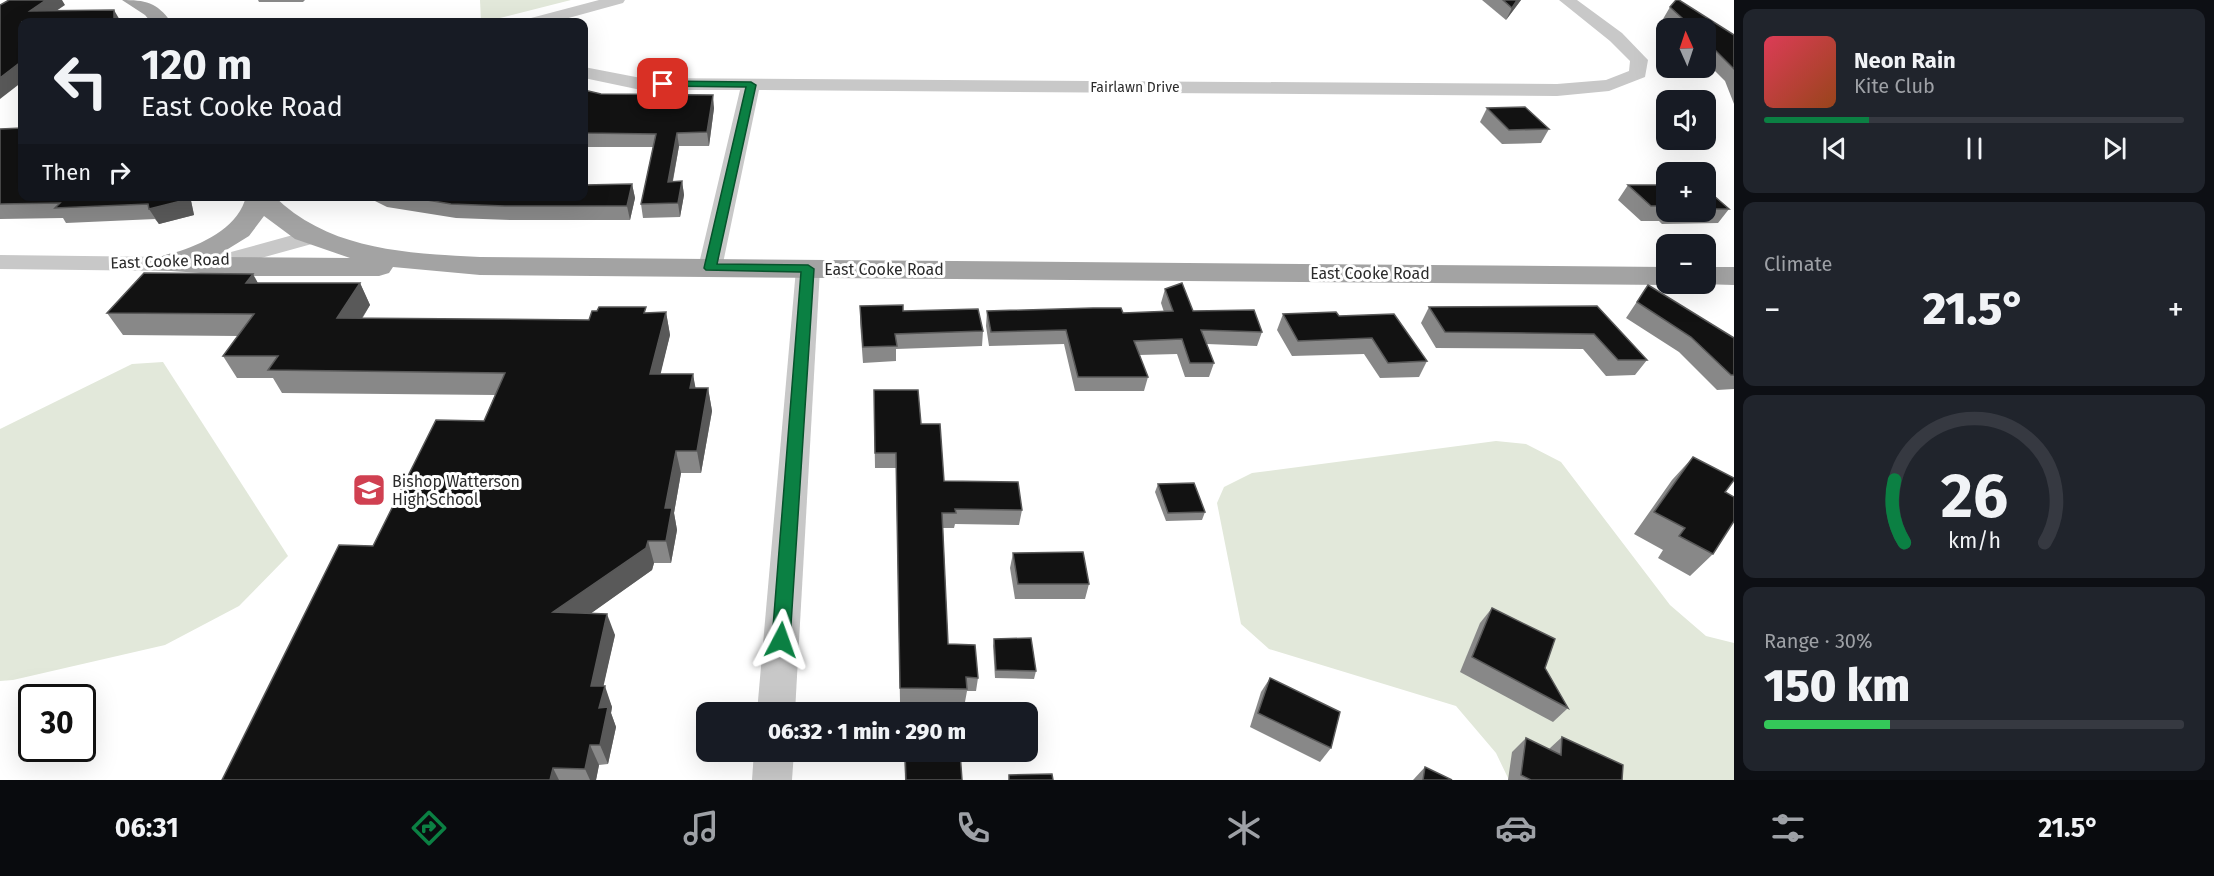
<!DOCTYPE html>
<meta charset="utf-8">
<style>
body{margin:0;font-family:"Fira Sans",sans-serif;background:#20242c;color:#f1f3f6;height:100vh;display:flex;flex-direction:column;font-size:22px;white-space:nowrap}
*{box-sizing:border-box;margin:0}
p{font-size:20px;color:#9ea1a6}
.icon{flex:none;width:33px;height:33px;fill:none;stroke:currentColor;stroke-width:2;stroke-linecap:round;stroke-linejoin:round}
.map{position:relative;flex:1;overflow:hidden}
.sheet{display:flex;flex-direction:column;gap:9px;padding:9px;background:#0d0f14;width:480px}
.sheet>*{flex:none}
.hud{position:absolute;left:18px;top:18px;width:570px;height:183px;border-radius:12px;box-shadow:0 6px 24px #0002;background:#171b24;color:#f1f3f6;overflow:hidden}
.needle{width:39px;rotate:357deg}
.fabs{position:absolute;left:1656px;top:18px;display:grid;gap:12px}
.fabs a{display:grid;place-items:center;width:60px;height:60px;border-radius:12px;background:#171b24;box-shadow:0 6px 24px #0002;font-size:30px}
.speed{position:absolute;left:18px;top:684px;display:flex;gap:12px;font-size:30px;font-weight:700;text-align:center}
.speed>*{display:grid;place-content:center;width:78px;height:78px;border-radius:50%;background:#171b24;box-shadow:0 6px 24px #0002;line-height:1}
.speed .limit{border:3px solid #111;border-radius:9px;background:#fff;color:#111}
.pin{position:absolute;display:grid;place-items:center;width:51px;height:51px;color:#fff;margin:-26px;border-radius:12px;box-shadow:0 3px 9px #0006}
.me{position:absolute;width:66px;margin:-33px;rotate:4deg;stroke-linejoin:round;filter:drop-shadow(0 0 4px #0008)}
.turn{display:flex;align-items:center;gap:21px;height:126px;padding:0 24px;font-size:27px}
.turn .icon{width:78px;height:78px;stroke-width:2.5}
.turn b{display:block;font-size:42px;line-height:51px}
.then{display:flex;align-items:center;height:57px;padding:0 24px;background:#0003;gap:12px;font-size:22px}
.big{font-size:45px;font-weight:800;line-height:1.1}
.sheet .tile{flex:1;display:flex;flex-direction:column;justify-content:center;gap:9px;min-width:0;padding:0 21px;border-radius:12px;background:#20242c}
.sheet .dial{align-items:center;gap:0}
.dial svg{height:156px;overflow:visible;fill:none;stroke:#363941;stroke-width:7;stroke-linecap:round;text-anchor:middle}
.dial text{fill:#f1f3f6;stroke:none}
.song{display:flex;align-items:center;gap:18px}
.cover{width:72px;height:72px;border-radius:9px;background:linear-gradient(135deg,hsl(350 70% 55%),hsl(20 70% 35%))}
.played{height:6px;border-radius:3px;background:linear-gradient(90deg,#0b8043 25%,#363941 25%)}
.keys{display:flex;justify-content:space-around;direction:ltr}
.heat{display:flex;justify-content:space-between;align-items:center;font-size:33px;direction:ltr}
.charge{height:9px;border-radius:4px;background:linear-gradient(90deg,#34c759 30%,#363941 0)}
.trip{position:absolute;left:696px;top:702px;width:342px;height:60px;border-radius:12px;background:#171b24;box-shadow:0 6px 24px #0002;font-weight:800;line-height:60px;text-align:center}
.menu{display:flex;height:96px;justify-content:space-around;align-items:center;background:#090b0e;color:#9ea1a6}
.menu .icon{width:42px;height:42px}
.menu .current{color:#0b8043}
.menu b{font-size:27px;color:#f1f3f6}
main{display:flex;flex:1;min-height:0}
.map>svg:first-child{display:block}
</style>
<main>
<div class="map">
<svg width="1734" height="780" viewBox="0 0 1734 780">
<rect width="100%" height="100%" fill="#fff"/>
<g fill="#e2e8da">
<path d="M480,0H571L484,22H481Z"/>
<path d="M163,362L288,556L239,606L165,645L13,680L0,681V429L132,364Z"/>
<path d="M1496,441L1526,444L1561,462L1670,605L1706,636L1734,643V780H1509L1496,753L1456,706L1269,649L1241,624L1217,503L1224,487L1252,473Z"/>
</g>
<g fill="none" stroke-linecap="round" stroke-linejoin="round">
<g fill="#c8c8c8" fill-rule="evenodd">
<path d="M599,0H625L623,3L554,22H529L531,18Z"/>
<path d="M1559,0H1577L1622,33L1648,60L1645,77L1609,91L1557,96L759,90L722,268L719,273L710,275L701,273L698,268L740,90H641L584,78V67L641,78L1557,84L1606,80L1629,71L1630,61L1610,41Z"/>
<path d="M311,230L319,232L323,237L319,242L232,266L166,271L0,269V255L166,257L231,252Z"/>
<path d="M808,262L817,264L820,269L795,712H757L796,269L799,264Z"/>
<path d="M754,752H794L792,780H752Z"/>
</g>
<g fill="#a3a3a3" fill-rule="evenodd">
<path d="M122,0C145,0 157,2 171,22H151L145,15Z"/>
<path d="M246,196H274C330,251 407,253 480,257L1666,267V284H1671L1666,285L480,275L393,267L389,273L379,276H246L156,270L152,264C158,255 170,254 180,251C207,242 240,225 246,196ZM264,216L295,239L350,258L215,257L249,236Z"/>
<path d="M1706,267H1734V285L1701,284H1706Z"/>
</g>
</g>
<g fill="#888">
<path d="M258,0H305L303,2H259Z"/>
<path d="M1482,0H1521L1506,20Z"/>
<path d="M1670,7L1734,35V104L1725,81L1706,62V28H1672L1663,19Z"/>
<path d="M584,90L601,94L714,108L709,146H679L673,181H682L684,195L680,217L643,218L641,204L653,147H584Z"/>
<path d="M1487,108L1549,129L1541,143L1502,144L1480,122Z"/>
<path d="M0,129L22,196H190L194,215L159,224L155,219L66,223L63,218L0,219Z"/>
<path d="M632,184L635,198L630,220H510L456,218L387,207L365,196H584Z"/>
<path d="M1628,185H1666V212H1706V189L1729,209L1718,223L1662,224L1659,221H1641L1618,200Z"/>
<path d="M258,283H360L370,305L362,319L589,320L647,313L666,312L670,335L660,374H693L695,388H708L712,411L701,473H681L674,513L677,530L671,563H654L652,570L591,613L615,635L603,686L612,707L611,713L616,727L608,764L599,765L596,780H222L373,546L484,421L495,395L282,393L273,378H237L223,356L238,336L123,335L107,313Z"/>
<path d="M1648,285L1734,338V389L1717,390L1679,352L1626,318Z"/>
<path d="M1165,289L1193,311L1262,332L1257,346L1207,344L1214,363L1209,377H1185L1177,354L1139,355L1148,377L1144,391H1075L1064,344L989,346L986,326L987,311L1123,313L1164,312L1161,303Z"/>
<path d="M860,306L903,311L983,331L982,346L896,349V361L863,363L860,322Z"/>
<path d="M1597,306L1647,360L1635,375L1606,376L1583,349L1436,348L1421,323L1429,307Z"/>
<path d="M1283,314L1339,316L1427,361L1419,377L1380,378L1364,354L1292,356L1277,330Z"/>
<path d="M874,405L921,424L944,481L1022,510L1019,525L955,524L954,528H943L948,644L978,678L976,691H967L965,702H900L896,468H875Z"/>
<path d="M1693,457L1725,492L1713,554L1690,576L1658,558L1663,550L1634,534L1672,480Z"/>
<path d="M1158,484L1205,512L1202,520L1166,521L1155,492Z"/>
<path d="M1013,553L1089,584L1085,599H1015L1010,568Z"/>
<path d="M1492,608L1545,668L1568,708L1553,722L1460,672L1480,623Z"/>
<path d="M994,639L1036,671L1034,679L995,678L993,646Z"/>
<path d="M1270,678L1331,748L1320,762L1250,727L1261,692Z"/>
<path d="M1562,737L1622,780H1508L1512,752L1526,738L1549,749Z"/>
<path d="M904,752H960L962,780H905Z"/>
<path d="M1425,767L1452,780H1413Z"/>
</g>
<g fill="#595959">
<path d="M46,0H62L65,5L40,22L30,11Z"/>
<path d="M1517,0H1521L1506,20L1512,8Z"/>
<path d="M114,10L121,22H114Z"/>
<path d="M22,61V82L0,99V78Z"/>
<path d="M713,95L714,108L709,146L707,132Z"/>
<path d="M677,133L679,146L670,195L668,182Z"/>
<path d="M584,159L586,169L584,177Z"/>
<path d="M682,181L684,195L680,217L678,203Z"/>
<path d="M632,184L635,198L630,220L627,206Z"/>
<path d="M184,196H190L194,215L159,224L149,209Z"/>
<path d="M253,274L265,296L246,283Z"/>
<path d="M360,283L370,305L348,340L337,318Z"/>
<path d="M666,312L670,335L655,397L650,374Z"/>
<path d="M693,374L697,396L690,388Z"/>
<path d="M708,388L712,411L701,473L697,451Z"/>
<path d="M676,451L681,473L674,513L677,530L671,563L666,541L665,508Z"/>
<path d="M648,541L654,563L652,570L562,634L553,612Z"/>
<path d="M607,614L615,635L599,706L591,686Z"/>
<path d="M605,686L612,707L611,713L616,727L608,764L600,745L599,708Z"/>
<path d="M590,745L599,765L596,780H590L585,769Z"/>
<path d="M553,768L559,780H550Z"/>
</g>
<g fill="#121212" stroke="#595959" stroke-width="1.5">
<path d="M9,0H46L30,11L114,10V22H22V61L0,78V5Z"/>
<path d="M1503,0H1517L1512,8Z"/>
<path d="M1676,0H1679L1734,35V69L1706,41V28H1693L1670,7Z"/>
<path d="M584,90L601,94L713,95L707,132L677,133L668,182L682,181L678,203L641,204L656,134L584,133Z"/>
<path d="M1525,107L1549,129L1509,130L1487,108Z"/>
<path d="M22,128V196H184L185,200L149,209L148,204L55,208L60,203L0,204V129Z"/>
<path d="M632,184L627,206H505L451,204L403,196H584V185Z"/>
<path d="M1628,185H1666V206H1651Z"/>
<path d="M1706,189L1729,209H1706Z"/>
<path d="M144,273L253,274L246,283H360L337,318L589,320L592,311H597L599,307H646L644,313L666,312L650,374H693L690,388H708L697,451H676L665,508H672L666,541H648L646,548L553,612L607,614L591,686H605L599,708L608,707L600,745H590L585,769L553,768L550,780H222L339,545L373,546L436,420L484,421L505,373L268,370L278,356H223L254,314L107,313Z"/>
<path d="M1182,283L1193,311L1254,310L1262,332L1201,330L1214,363H1190L1182,339L1134,341L1148,377H1078L1066,330L991,332L987,311L1093,308H1121L1123,313L1173,311L1165,289Z"/>
<path d="M1648,285L1734,338V375H1731L1691,337L1637,302Z"/>
<path d="M903,305V311L978,309L983,331L895,334L897,346L863,347L860,306Z"/>
<path d="M1597,306L1647,360H1618L1594,334L1445,332L1429,307Z"/>
<path d="M1336,312L1339,316L1394,314L1427,361L1388,363L1372,338L1298,341L1283,314Z"/>
<path d="M874,390H918L921,424H940L944,481L1018,482L1022,510L955,509L956,513H942L948,644L975,645L978,678L966,677L967,689L900,688L896,453H875Z"/>
<path d="M1693,457L1734,478V480L1725,492L1734,497V521L1713,554L1679,536L1685,528L1654,512Z"/>
<path d="M1194,483L1205,512L1168,513L1158,484Z"/>
<path d="M1083,552L1089,584H1018L1013,553Z"/>
<path d="M1492,608L1555,639L1545,668L1568,708L1472,657Z"/>
<path d="M1031,638L1036,671L996,670L994,639Z"/>
<path d="M1270,678L1340,712L1331,748L1258,713Z"/>
<path d="M1562,737L1623,765L1622,780H1531L1521,775L1526,738L1561,755Z"/>
<path d="M905,752H960L962,780H906Z"/>
<path d="M1425,767L1452,780H1423Z"/>
<path d="M1052,774L1053,780H1009V775Z"/>
</g>
<path fill="#0b8043" stroke="#07532c" stroke-width="1.5" d="M663,81L751,82L756,85L717,264L808,265L814,269L790,640L787,646L781,648L775,646L772,640L801,272L706,270L704,268L746,87L659,86L658,84Z"/>
<defs>
<g id="school-square" transform="scale(1.725)"><rect x="-9" y="-9" width="18" height="18" rx="4" fill="#d04051" stroke="#fff"/><path d="M0-5L7-2L0 1L-7-2ZM-4 1L0 2.5L4 1V4Q0 6-4 4Z" fill="#fff"/></g>
</defs>
<g fill-rule="evenodd">
<use href="#school-square" x="369" y="490"/>
</g>
<g text-anchor="middle" dominant-baseline="central" stroke-width="6" stroke-linejoin="round" paint-order="stroke">
<g font-size="14" fill="#2b2b2b" stroke="#fff">
<text x="1135" y="87">Fairlawn Drive</text>
</g>
<g font-size="16" fill="#2b2b2b" stroke="#fff">
<text transform="translate(170 261) rotate(-2)">East Cooke Road</text>
<text x="884" y="269">East Cooke Road</text>
<text x="1370" y="273">East Cooke Road</text>
</g>
<g font-size="16" fill="#2b2b2b" stroke="#fff" text-anchor="start">
<text x="392" y="481">Bishop Watterson<tspan x="392" dy="18">High School</tspan></text>
</g>
</g>
</svg>
<div class="fabs">
<a><svg class="needle" viewBox="-14 -14 28 28"><path d="M0-13l5 13h-10z" fill="#e53935"/><path d="M0 13l5-13h-10z" fill="#9ea1a6"/></svg></a>
<a><svg class="icon" aria-label="sound" viewBox="0 0 24 24"><path d="M4 9h4l5-4v14l-5-4H4zM17 9q2 3 0 6"/></svg></a>
<a>+</a>
<a>−</a>
</div>
<div class="speed"><div class="limit">30</div></div>
<div class="pin" style="left:663px;top:84px;background:#d93025"><svg class="icon" aria-label="arrive" viewBox="0 0 24 24"><path d="M6 21V4h12l-3 4 3 4H6"/></svg></div>
<svg class="me" style="left:781px;top:640px" viewBox="-20 -20 40 40"><path d="M0-17L14 15 0 8-14 15z" fill="#0b8043" stroke="#fff" stroke-width="4"/></svg>
<div class="trip">06:32 · 1 min · 290 m</div>
<div class="hud">
<div class="turn"><svg class="icon" aria-label="left" viewBox="0 0 24 24"><path d="M17 20v-9H6M10 6l-5 5 5 5"/></svg><div><b>120 m</b>East Cooke Road</div></div>
<div class="then">Then<svg class="icon" aria-label="right" viewBox="0 0 24 24"><path d="M7 20v-9h11M14 6l5 5-5 5"/></svg></div>
</div>
</div>
<section class="sheet">
<div class="tile">
<div class="song"><i class="cover"></i><div><b>Neon Rain</b><p>Kite Club</p></div></div>
<div class="played"></div>
<div class="keys"><svg class="icon" aria-label="previous" viewBox="0 0 24 24"><path d="M18 5L8 12l10 7zM5 5v14"/></svg><svg class="icon" aria-label="pause" viewBox="0 0 24 24"><path d="M8 5v14M16 5v14"/></svg><svg class="icon" aria-label="next" viewBox="0 0 24 24"><path d="M6 5l10 7-10 7zM19 5v14"/></svg></div>
</div>
<div class="tile"><p>Climate</p>
<div class="heat"><a>−</a><b class="big">21.5°</b><a>+</a></div>
</div>
<div class="tile dial"><svg viewBox="0 0 100 80">
<path d="M14 69A42 42 0 1 1 86 69"/>
<path d="M14 69A42 42 0 0 1 9 37" stroke="#0b8043"/>
<text x="50" y="56" font-size="32" font-weight="700">26</text>
<text x="50" y="72" font-size="11">km/h</text>
</svg></div>
<div class="tile"><p>Range · 30%</p><b class="big">150 km</b><div class="charge"></div></div>
</section>
</main>
<nav class="menu">
<b>06:31</b>
<svg class="icon current" aria-label="directions" viewBox="0 0 24 24"><path d="M12 3l9 9-9 9-9-9zM9 14v-3h6M13 9l2 2-2 2"/></svg>
<svg class="icon" aria-label="music" viewBox="0 0 24 24"><path d="M9 18V5l10-2v13"/><circle cx="6" cy="18" r="3"/><circle cx="16" cy="16" r="3"/></svg>
<svg class="icon" aria-label="phone" viewBox="0 0 24 24"><path d="M5 4h4l2 5-3 2q2 4 5 5l2-3 5 2v4C11 20 4 13 5 4z"/></svg>
<svg class="icon" aria-label="climate" viewBox="0 0 24 24"><path d="M12 3v18M4 7l16 10M4 17L20 7"/></svg>
<svg class="icon" aria-label="car" viewBox="0 0 24 24"><path d="M5 17H2v-5l4-1 3-4h7l3 4 3 1v5h-3M9 17h6M6 11h13"/><circle cx="7" cy="17" r="2"/><circle cx="17" cy="17" r="2"/></svg>
<svg class="icon" aria-label="filters" viewBox="0 0 24 24"><path d="M4 7h16M4 17h16"/><circle cx="9" cy="7" r="2"/><circle cx="15" cy="17" r="2"/></svg>
<b>21.5°</b>
</nav>
